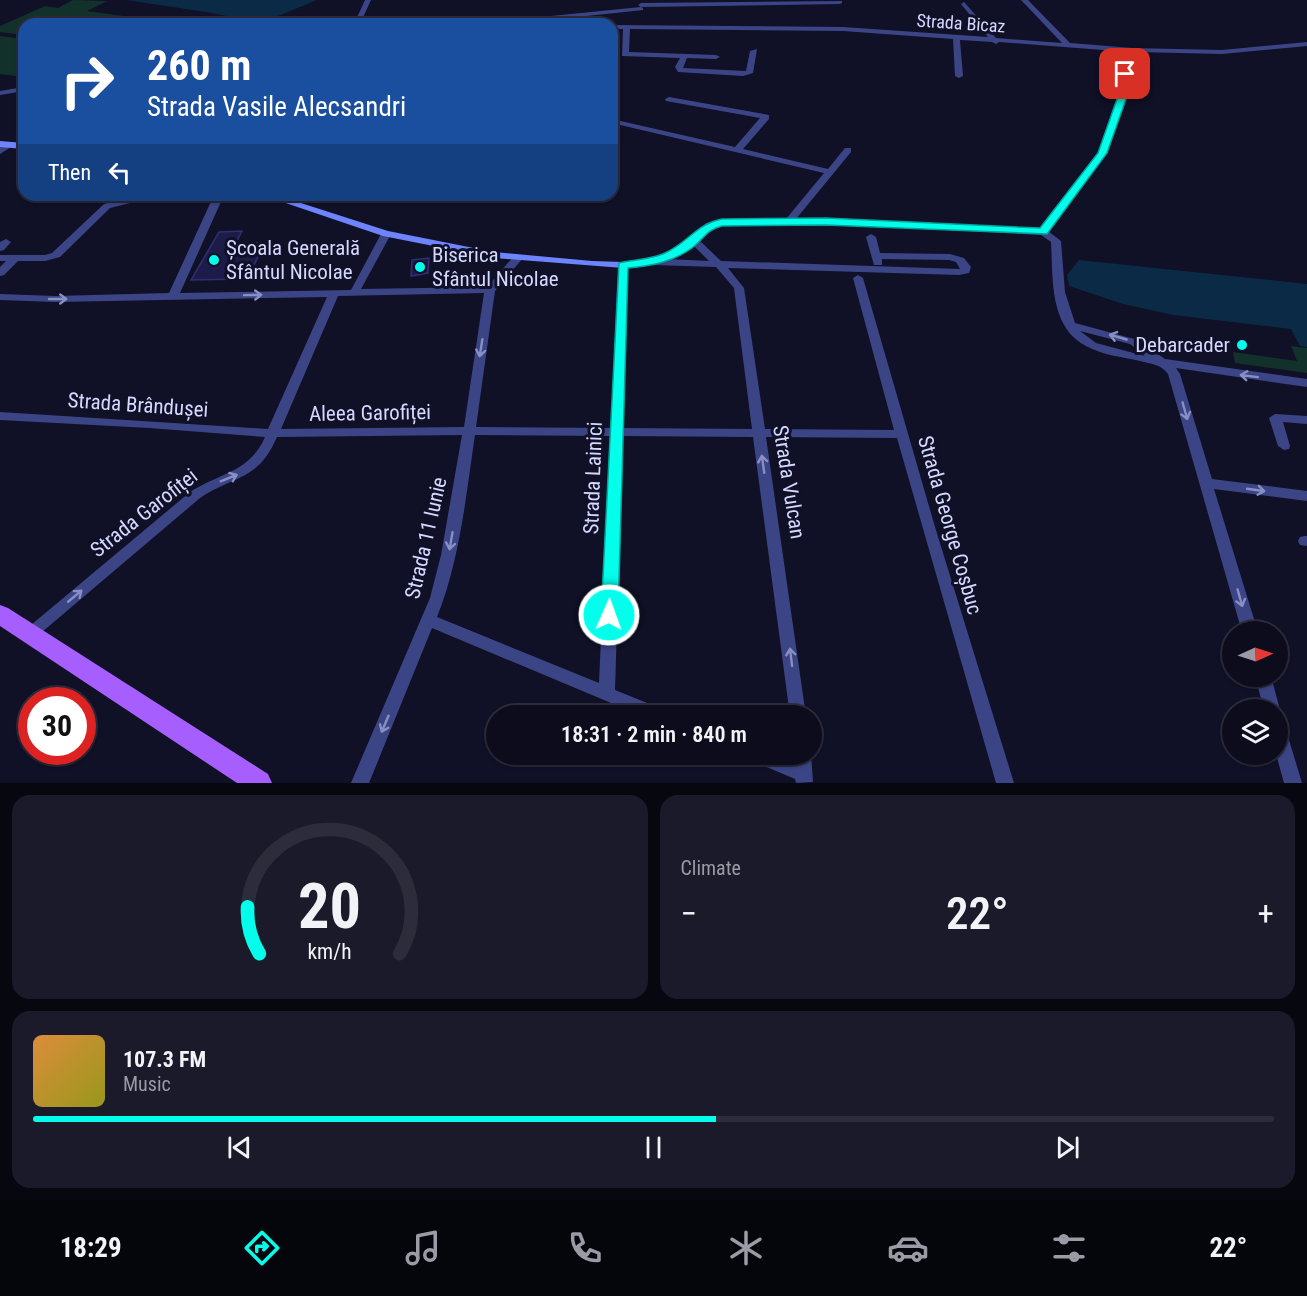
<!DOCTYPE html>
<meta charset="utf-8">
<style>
body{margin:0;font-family:"Roboto Condensed",sans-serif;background:#1a1a2a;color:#f1f3f6;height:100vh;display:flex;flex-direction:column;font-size:22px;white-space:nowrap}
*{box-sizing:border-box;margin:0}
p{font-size:20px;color:#9a9ba4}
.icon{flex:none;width:33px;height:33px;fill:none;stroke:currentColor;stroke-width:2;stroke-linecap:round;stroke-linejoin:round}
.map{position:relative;height:783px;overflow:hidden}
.details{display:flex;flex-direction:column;gap:12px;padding:12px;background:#070710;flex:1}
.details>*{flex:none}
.guide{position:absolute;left:18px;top:18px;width:600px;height:183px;border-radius:18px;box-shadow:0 2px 4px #0004,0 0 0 2px #2c2c3b;background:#1a4fa0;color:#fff;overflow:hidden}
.needle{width:39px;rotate:87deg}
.buttons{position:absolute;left:1222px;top:621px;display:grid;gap:12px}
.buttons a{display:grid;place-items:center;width:66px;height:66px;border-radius:50%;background:#0c0c1d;box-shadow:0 2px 4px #0004,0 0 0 2px #2c2c3b;font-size:30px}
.speed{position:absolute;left:18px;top:687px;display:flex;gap:12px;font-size:30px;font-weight:700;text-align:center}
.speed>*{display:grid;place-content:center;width:78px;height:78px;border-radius:50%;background:#0c0c1d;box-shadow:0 2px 4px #0004,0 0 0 2px #2c2c3b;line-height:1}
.speed .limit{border:9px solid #d22;background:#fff;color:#111}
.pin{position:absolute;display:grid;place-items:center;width:51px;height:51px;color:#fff;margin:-26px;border-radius:12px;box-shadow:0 3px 9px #0006}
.me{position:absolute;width:66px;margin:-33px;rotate:2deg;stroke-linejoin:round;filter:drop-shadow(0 0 4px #0008)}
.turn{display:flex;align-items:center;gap:21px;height:126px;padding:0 30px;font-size:27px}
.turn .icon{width:78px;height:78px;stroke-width:2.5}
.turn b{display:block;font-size:42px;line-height:51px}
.then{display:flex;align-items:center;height:57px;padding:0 30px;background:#0003;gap:12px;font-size:22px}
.big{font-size:45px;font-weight:600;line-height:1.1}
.details .card{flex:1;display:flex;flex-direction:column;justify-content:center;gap:9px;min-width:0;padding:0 21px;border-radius:18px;background:#1a1a2a}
.details .dial{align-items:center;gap:0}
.dial svg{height:156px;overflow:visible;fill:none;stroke:#2c2c3b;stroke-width:7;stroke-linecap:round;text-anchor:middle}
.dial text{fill:#f1f3f6;stroke:none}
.song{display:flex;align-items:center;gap:18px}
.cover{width:72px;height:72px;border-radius:9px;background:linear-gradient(135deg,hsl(30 70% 55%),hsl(60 70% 35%))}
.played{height:6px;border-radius:3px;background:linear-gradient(90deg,#03feeb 55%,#2c2c3b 55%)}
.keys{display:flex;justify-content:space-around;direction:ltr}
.heat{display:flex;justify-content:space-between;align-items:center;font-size:33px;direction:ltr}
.details .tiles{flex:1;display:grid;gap:12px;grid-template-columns:1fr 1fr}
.card:last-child{grid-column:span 2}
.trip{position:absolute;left:486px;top:705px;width:336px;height:60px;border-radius:30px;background:#0c0c1d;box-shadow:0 2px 4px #0004,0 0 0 2px #2c2c3b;font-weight:600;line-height:60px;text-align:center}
.tab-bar{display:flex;height:96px;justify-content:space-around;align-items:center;background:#05050c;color:#9a9ba4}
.tab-bar .icon{width:42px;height:42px}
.tab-bar .active{color:#03feeb}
.tab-bar b{font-size:27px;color:#f1f3f6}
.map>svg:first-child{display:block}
</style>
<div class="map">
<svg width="1307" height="783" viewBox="0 0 1307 783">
<rect width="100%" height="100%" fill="#101027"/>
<g fill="#13312b">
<path d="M73,0L107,1L87,11L131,17L118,24H24V35L0,32V26L45,6L58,8Z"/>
<path d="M0,36L24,39V77L0,74Z"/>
<path d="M1291,346L1307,348V373L1235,363L1233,352L1297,361Z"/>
</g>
<g fill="#0b2a45">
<path d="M126,0H317L261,23L206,12Z"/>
<path d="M1079,260L1307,284V347L1300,346L1291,329L1173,315L1123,304L1069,286L1067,275Z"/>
</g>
<g fill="#1d1c48" stroke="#302e74" stroke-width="1.5">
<path d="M242,231L236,243H265L247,279L191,280L219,232Z"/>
<path d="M429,258L428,273L411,276L412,260Z"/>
</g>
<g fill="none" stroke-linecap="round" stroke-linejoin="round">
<g fill="#3b4586" fill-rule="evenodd">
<path d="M365,0H371L360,24H354Z"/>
<path d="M1021,0H1028L1070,43L1133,48L1222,50L1307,42V46L1222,54L1136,52L1129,74L1125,99L1107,153L1048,231L1061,241L1065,292L1075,323L1138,340L1165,359L1307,379V387L1176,368L1180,374L1212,479L1307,491V501L1214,489L1258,632H1242L1168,374C1161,364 1151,364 1140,361C1122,357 1102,355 1086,346C1049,327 1053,278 1051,242L1041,235L826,224L722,226L712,227L699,240L721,261L960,269L956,262L949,260L882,259V265H874L866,237L871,234L876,237L880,253L950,254L964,258L971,267L969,273L959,275L728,268L744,288L765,429L894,430L853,278L858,275L863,278L935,527L1014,783H996L897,438L766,437L806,716H790L753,437L623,436L615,690L667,711L669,716H642L432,628L369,783H351L430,598L441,555L462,435L277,437C258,481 235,475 200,498L35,638L30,640L25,638L22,634L25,630L190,492C221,472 249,473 265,437L149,428L0,420V412L268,429L327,297L55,302L0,300V294L55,296L169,293L214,195H224L180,293L351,290L381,234L386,231L391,234L361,289L487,287L514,256L518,255L523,258L495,291L476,427L611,428L618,265L623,262L628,265L623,428L752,429L734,288L716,267L653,265L648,262L684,244L706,223L722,220L786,219L824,173L616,124V120L735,147L760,118L666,101L665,99L669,97L769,115V119L743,149L828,169L845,148H851V152L796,219L826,218L1040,229L1099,153L1117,99L1121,74L1129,52L999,42L996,44L992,42L960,40L963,76L959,78L955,76L953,39L843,31L630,29L629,52L716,55L720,57L716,59L687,58L683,68L746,71L750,51L757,49L753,73L743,76L678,72L675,67L680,58L622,56L623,29H612V25L843,27L988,37L961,4L964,2L996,38L1062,43ZM694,246L709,261L667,259L692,248ZM484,293L464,427L281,429L338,296ZM1080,331L1130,344L1145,356L1096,343ZM475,435L610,436L599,683L437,617C460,560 466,495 475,435Z"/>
<path d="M842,1V3L840,4L641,7L638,5L641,3Z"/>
<path d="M641,7L643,8V10L521,23L518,21L521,19Z"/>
<path d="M24,87V91L0,95V91Z"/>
<path d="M7,143L14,145L0,154V147Z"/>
<path d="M131,195H142L134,202L110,208L60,257L45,261H18L4,275L0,276V267L6,261H0V255H45L52,253L104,204L128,198Z"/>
<path d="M6,239L11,242L4,250L0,251V242Z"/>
<path d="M1275,414L1307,416V424L1283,422L1290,446L1289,449L1284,450L1278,446L1269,418Z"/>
<path d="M1305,536H1307V546L1300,545L1298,541L1300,537Z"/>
<path d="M1255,676H1271L1280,710L1278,715V710H1264Z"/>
<path d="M1278,723L1284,725L1286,730L1302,783H1284L1276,754H1278Z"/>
<path d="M746,754H774L794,763L793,754H811L813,782L796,783L795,779L748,759Z"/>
</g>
<g fill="#6e83fe" fill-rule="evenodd">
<path d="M0,141L24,143V149L0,147Z"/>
<path d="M262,195H276L388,231L494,252L592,261L623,262L653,259L658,262L653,265L623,268L494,258L383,236Z"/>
</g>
<path fill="#a65efe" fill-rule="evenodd" d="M0,605L8,608L268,774L272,783H237L0,626Z"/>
</g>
<defs><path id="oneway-shaft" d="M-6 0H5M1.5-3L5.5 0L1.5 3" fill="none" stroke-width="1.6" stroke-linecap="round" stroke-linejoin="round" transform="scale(1.5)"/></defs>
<g stroke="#888fc2">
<use href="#oneway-shaft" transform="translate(253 295) rotate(-1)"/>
<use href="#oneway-shaft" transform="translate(58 299)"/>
<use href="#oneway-shaft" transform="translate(1118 337) rotate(-164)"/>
<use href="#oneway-shaft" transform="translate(481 348) rotate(99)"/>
<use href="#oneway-shaft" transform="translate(1249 376) rotate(-173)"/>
<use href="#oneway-shaft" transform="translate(1185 411) rotate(74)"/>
<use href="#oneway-shaft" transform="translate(763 464) rotate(-98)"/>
<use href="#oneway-shaft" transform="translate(229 478) rotate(-22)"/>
<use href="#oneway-shaft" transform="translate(1256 490) rotate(8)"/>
<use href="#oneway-shaft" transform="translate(451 541) rotate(100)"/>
<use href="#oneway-shaft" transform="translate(75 596) rotate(-40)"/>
<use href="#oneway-shaft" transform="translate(1240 598) rotate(74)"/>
<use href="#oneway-shaft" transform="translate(791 657) rotate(-97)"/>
<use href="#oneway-shaft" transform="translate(385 724) rotate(113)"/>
</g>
<path fill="#03feeb" stroke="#02a599" stroke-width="1.5" d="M1125,71L1129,74L1126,99L1107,153L1047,234L826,225L722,226C707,229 703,240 692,248C673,262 651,266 628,268L618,615L615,620L609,622L603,620L601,615L619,263C635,259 650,260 665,253C689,242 696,224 722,219L826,218L1040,228L1098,153L1117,99L1121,74Z"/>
<g fill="#03feeb" stroke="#101027" stroke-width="2">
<circle cx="214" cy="260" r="6"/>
<circle cx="420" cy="267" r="6"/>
<circle cx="1242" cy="345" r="6"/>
</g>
<g text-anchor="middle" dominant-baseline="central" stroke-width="6" stroke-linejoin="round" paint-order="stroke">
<g font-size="18" fill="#d6d9ff" stroke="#101027">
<text transform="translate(961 23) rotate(4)">Strada Bicaz</text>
</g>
<g font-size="21" fill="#d6d9ff" stroke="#101027" text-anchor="start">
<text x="226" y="248">Școala Generală<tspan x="226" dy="24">Sfântul Nicolae</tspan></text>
<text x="432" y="255">Biserica<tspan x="432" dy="24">Sfântul Nicolae</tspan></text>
<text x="1230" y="345" text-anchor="end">Debarcader</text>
</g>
<g font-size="21" fill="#d6d9ff" stroke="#101027">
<text transform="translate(138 405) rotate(4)">Strada Brândușei</text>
<text transform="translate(370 413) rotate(-1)">Aleea Garofiței</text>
<text transform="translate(593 478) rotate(-88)">Strada Lainici</text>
<text transform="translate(789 482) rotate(81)">Strada Vulcan</text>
<text transform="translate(144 513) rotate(-38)">Strada Garofiței</text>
<text transform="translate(950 525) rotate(74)">Strada George Coșbuc</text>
<text transform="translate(426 538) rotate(-77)">Strada 11 Iunie</text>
</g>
</g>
</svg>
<div class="buttons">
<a><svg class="needle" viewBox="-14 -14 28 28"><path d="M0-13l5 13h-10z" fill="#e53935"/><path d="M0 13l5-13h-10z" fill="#9a9ba4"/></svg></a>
<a><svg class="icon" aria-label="layers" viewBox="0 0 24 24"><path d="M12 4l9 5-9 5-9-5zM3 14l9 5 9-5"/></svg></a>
</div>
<div class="speed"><div class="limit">30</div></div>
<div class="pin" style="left:1125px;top:74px;background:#d93025"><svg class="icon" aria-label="arrive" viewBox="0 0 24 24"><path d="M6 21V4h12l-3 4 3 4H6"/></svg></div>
<svg class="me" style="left:609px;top:615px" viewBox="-20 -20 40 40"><circle r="17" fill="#03feeb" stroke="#fff" stroke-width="3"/><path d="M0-11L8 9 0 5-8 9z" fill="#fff"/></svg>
<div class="trip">18:31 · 2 min · 840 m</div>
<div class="guide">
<div class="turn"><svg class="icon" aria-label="right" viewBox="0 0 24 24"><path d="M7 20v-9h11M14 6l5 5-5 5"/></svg><div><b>260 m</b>Strada Vasile Alecsandri</div></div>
<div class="then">Then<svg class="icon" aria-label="left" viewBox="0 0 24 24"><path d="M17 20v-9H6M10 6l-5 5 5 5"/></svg></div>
</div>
</div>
<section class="details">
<div class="tiles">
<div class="card dial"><svg viewBox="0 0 100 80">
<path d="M14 69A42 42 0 1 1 86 69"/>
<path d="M14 69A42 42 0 0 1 8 45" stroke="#03feeb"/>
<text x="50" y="56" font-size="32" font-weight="700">20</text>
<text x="50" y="72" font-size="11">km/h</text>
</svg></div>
<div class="card"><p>Climate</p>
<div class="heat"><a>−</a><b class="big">22°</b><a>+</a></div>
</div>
<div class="card">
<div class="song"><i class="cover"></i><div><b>107.3 FM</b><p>Music</p></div></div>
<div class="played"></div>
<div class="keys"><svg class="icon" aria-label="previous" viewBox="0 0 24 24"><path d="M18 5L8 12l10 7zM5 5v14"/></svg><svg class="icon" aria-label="pause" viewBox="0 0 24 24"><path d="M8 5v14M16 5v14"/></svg><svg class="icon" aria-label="next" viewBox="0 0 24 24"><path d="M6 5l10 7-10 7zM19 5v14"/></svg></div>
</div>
</div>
</section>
<nav class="tab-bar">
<b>18:29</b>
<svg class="icon active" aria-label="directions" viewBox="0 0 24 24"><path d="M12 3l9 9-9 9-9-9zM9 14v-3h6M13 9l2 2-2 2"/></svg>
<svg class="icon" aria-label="music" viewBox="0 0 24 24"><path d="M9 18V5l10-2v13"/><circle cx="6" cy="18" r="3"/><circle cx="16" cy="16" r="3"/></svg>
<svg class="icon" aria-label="phone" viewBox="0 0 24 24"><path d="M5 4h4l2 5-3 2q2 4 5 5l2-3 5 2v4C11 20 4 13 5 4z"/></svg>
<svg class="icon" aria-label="climate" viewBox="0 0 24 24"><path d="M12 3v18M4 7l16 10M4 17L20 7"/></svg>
<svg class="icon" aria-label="car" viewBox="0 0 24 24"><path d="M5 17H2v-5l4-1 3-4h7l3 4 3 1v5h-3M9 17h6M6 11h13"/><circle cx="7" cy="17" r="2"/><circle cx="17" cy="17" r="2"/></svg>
<svg class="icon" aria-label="filters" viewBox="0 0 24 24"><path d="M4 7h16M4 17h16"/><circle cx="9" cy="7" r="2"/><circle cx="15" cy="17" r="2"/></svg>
<b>22°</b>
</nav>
